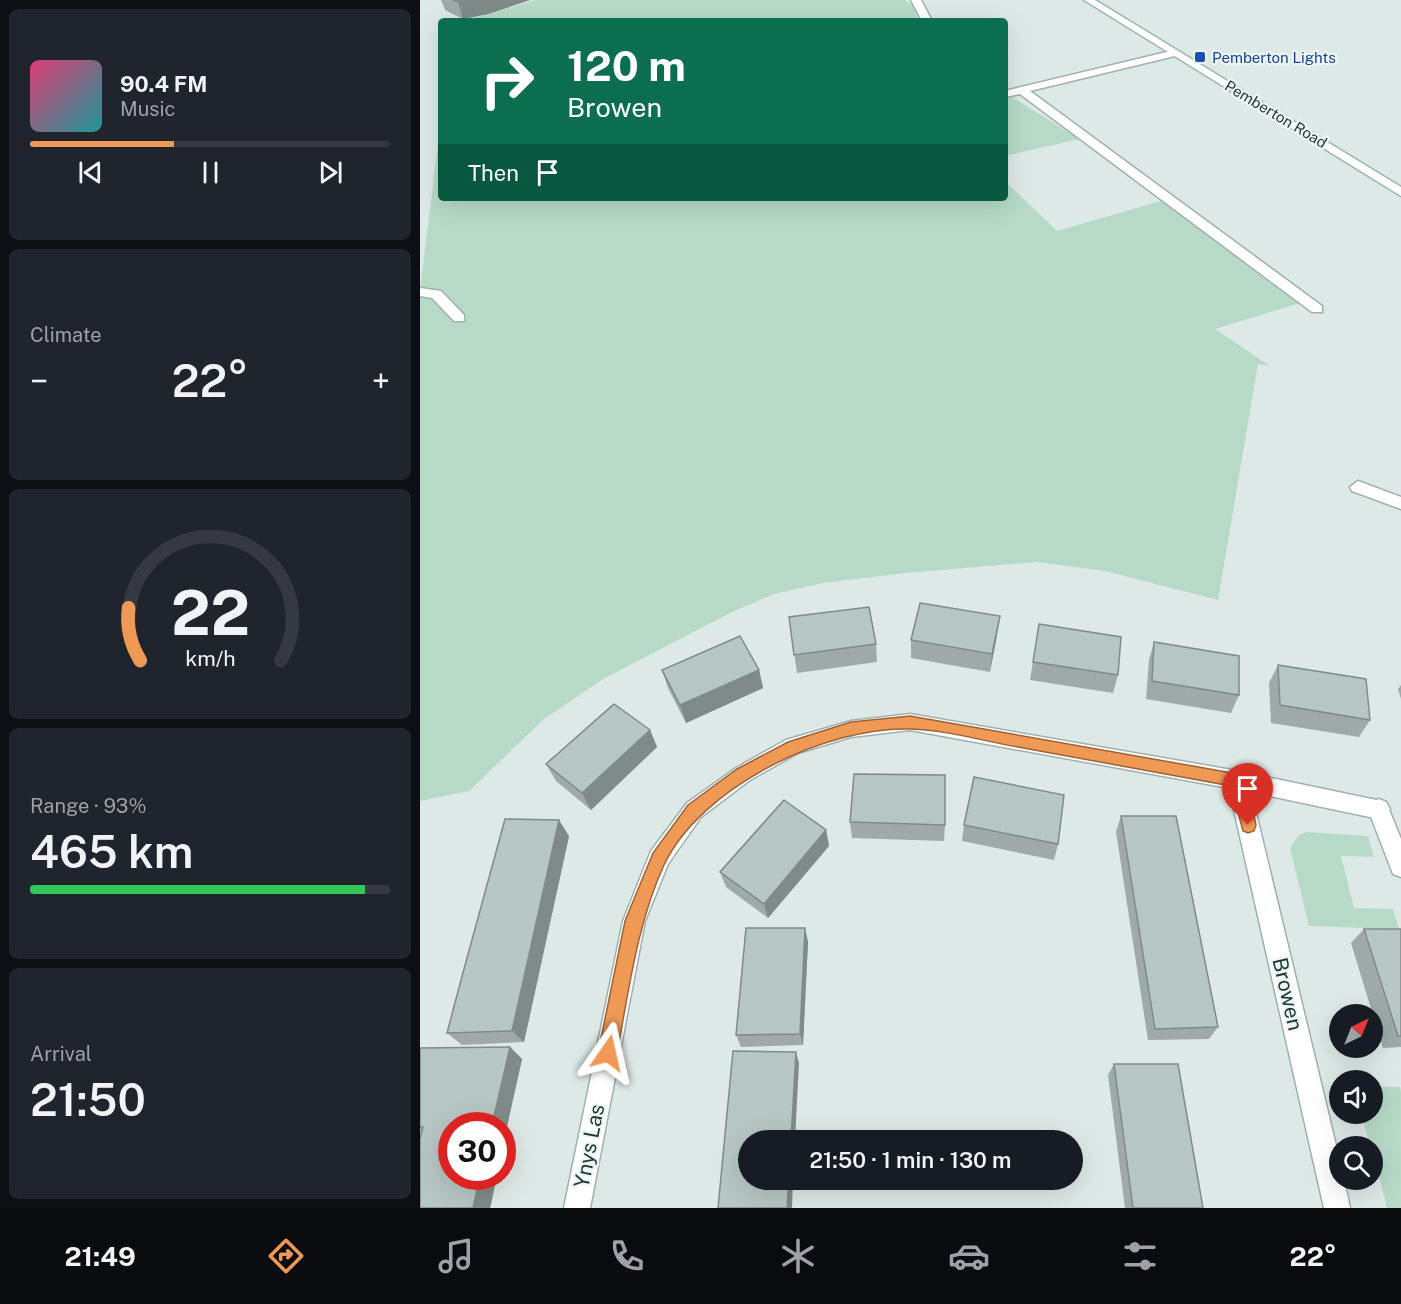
<!DOCTYPE html>
<meta charset="utf-8">
<style>
body{margin:0;font-family:"Public Sans",sans-serif;background:#20242c;color:#f1f3f6;height:100vh;display:flex;flex-direction:column;font-size:22px;white-space:nowrap}
*{box-sizing:border-box;margin:0}
p{font-size:20px;color:#9ea1a6}
.icon{flex:none;width:33px;height:33px;fill:none;stroke:currentColor;stroke-width:2;stroke-linecap:round;stroke-linejoin:round}
.map{position:relative;flex:1;overflow:hidden}
.panel{display:flex;flex-direction:column;gap:9px;padding:9px;background:#0d0f14;width:420px}
.panel>*{flex:none}
.guide{position:absolute;left:18px;top:18px;width:570px;height:183px;border-radius:6px;box-shadow:0 6px 24px #0002;background:#0b6e4f;color:#fff;overflow:hidden}
.needle{width:39px;rotate:43deg}
.fabs{position:absolute;left:909px;top:1004px;display:grid;gap:12px}
.fabs a{display:grid;place-items:center;width:54px;height:54px;border-radius:50%;background:#171b24;box-shadow:0 6px 24px #0002;font-size:30px}
.speed{position:absolute;left:18px;top:1112px;display:flex;gap:12px;font-size:30px;font-weight:700;text-align:center}
.speed>*{display:grid;place-content:center;width:78px;height:78px;border-radius:50%;background:#171b24;box-shadow:0 6px 24px #0002;line-height:1}
.speed .limit{border:9px solid #d22;background:#fff;color:#111}
.pin{position:absolute;display:grid;place-items:center;width:51px;height:51px;color:#fff;margin:-62px -26px;border-radius:50% 50% 50% 0;rotate:-45deg;box-shadow:0 0 6px #0007}
.pin .icon{rotate:45deg}
.me{position:absolute;width:66px;margin:-33px;rotate:11deg;stroke-linejoin:round;filter:drop-shadow(0 0 4px #0008)}
.turn{display:flex;align-items:center;gap:21px;height:126px;padding:0 30px;font-size:27px}
.turn .icon{width:78px;height:78px;stroke-width:2.5}
.turn b{display:block;font-size:42px;line-height:51px}
.then{display:flex;align-items:center;height:57px;padding:0 30px;background:#0003;gap:12px;font-size:22px}
.big{font-size:45px;font-weight:600;line-height:1.1}
.panel .card{flex:1;display:flex;flex-direction:column;justify-content:center;gap:9px;min-width:0;padding:0 21px;border-radius:9px;background:#20242c}
.panel .dial{align-items:center;gap:0}
.dial svg{height:156px;overflow:visible;fill:none;stroke:#363941;stroke-width:7;stroke-linecap:round;text-anchor:middle}
.dial text{fill:#f1f3f6;stroke:none}
.song{display:flex;align-items:center;gap:18px}
.cover{width:72px;height:72px;border-radius:9px;background:linear-gradient(135deg,hsl(340 70% 55%),hsl(180 70% 35%))}
.played{height:6px;border-radius:3px;background:linear-gradient(90deg,#ef9955 40%,#363941 40%)}
.keys{display:flex;justify-content:space-around;direction:ltr}
.heat{display:flex;justify-content:space-between;align-items:center;font-size:33px;direction:ltr}
.charge{height:9px;border-radius:4px;background:linear-gradient(90deg,#34c759 93%,#363941 0)}
.trip{position:absolute;left:318px;top:1130px;width:345px;height:60px;border-radius:30px;background:#171b24;box-shadow:0 6px 24px #0002;font-weight:600;line-height:60px;text-align:center}
.dock{display:flex;height:96px;justify-content:space-around;align-items:center;background:#090b0e;color:#9ea1a6}
.dock .icon{width:42px;height:42px}
.dock .active{color:#ef9955}
.dock b{font-size:27px;color:#f1f3f6}
main{display:flex;flex:1;min-height:0}
.map>svg:first-child{display:block}
</style>
<main>
<section class="panel">
<div class="card">
<div class="song"><i class="cover"></i><div><b>90.4 FM</b><p>Music</p></div></div>
<div class="played"></div>
<div class="keys"><svg class="icon" aria-label="previous" viewBox="0 0 24 24"><path d="M18 5L8 12l10 7zM5 5v14"/></svg><svg class="icon" aria-label="pause" viewBox="0 0 24 24"><path d="M8 5v14M16 5v14"/></svg><svg class="icon" aria-label="next" viewBox="0 0 24 24"><path d="M6 5l10 7-10 7zM19 5v14"/></svg></div>
</div>
<div class="card"><p>Climate</p>
<div class="heat"><a>−</a><b class="big">22°</b><a>+</a></div>
</div>
<div class="card dial"><svg viewBox="0 0 100 80">
<path d="M14 69A42 42 0 1 1 86 69"/>
<path d="M14 69A42 42 0 0 1 8 42" stroke="#ef9955"/>
<text x="50" y="56" font-size="32" font-weight="700">22</text>
<text x="50" y="72" font-size="11">km/h</text>
</svg></div>
<div class="card"><p>Range · 93%</p><b class="big">465 km</b><div class="charge"></div></div>
<div class="card"><p>Arrival</p><b class="big">21:50</b></div>
</section>
<div class="map">
<svg width="981" height="1208" viewBox="0 0 981 1208">
<rect width="100%" height="100%" fill="#dde9e6"/>
<g fill="#b6dac7">
<path d="M115,0H485L493,6L498,21H44Z"/>
<path d="M592,97L659,139L585,156V98Z"/>
<path d="M21,119V198H585V181L637,231L744,200L883,302L795,329L850,366L838,364L798,600L685,571L617,562L485,573L403,583L354,594L312,612L183,679L124,719L49,791L0,801V290Z"/>
<path d="M886,832L948,836L954,857L921,856L934,908L973,909L979,929L889,926L870,848L879,835Z"/>
<path d="M953,1087H980L981,1092V1208H967L952,1146H950L941,1113H952Z"/>
</g>
<g fill="none" stroke-linecap="round" stroke-linejoin="round">
<g stroke="#a0b0ae" stroke-width="3">
<g id="lane">
<path d="M491,0H501L512,21H502Z"/>
<path d="M755,50L760,53L759,55L610,91L902,306V312H892L600,94L585,97V91Z"/>
<path d="M0,288L21,291L44,315V321H34L12,298L0,296Z"/>
<path d="M938,481L981,497V509L932,491L930,487Z"/>
<path d="M959,799L966,802L981,839V877L973,874L948,809L952,802Z"/>
</g>
</g>
<g stroke="#a0b0ae" stroke-width="3">
<path id="street" d="M490,714L818,771L966,802L970,809L966,816L959,819L831,792L920,1162V1179H924L930,1208H904L809,788L490,730L431,737L378,753L330,780L281,817L248,864L225,921L170,1208H144L203,921L231,851L267,803L316,768L366,740L431,721Z"/>
</g>
<g stroke="#9db4b1" stroke-width="3">
<path id="secondary" d="M664,0H675L981,187V196Z"/>
</g>
<use href="#lane" fill="#fff" fill-rule="evenodd"/>
<use href="#street" fill="#fff" fill-rule="evenodd"/>
<use href="#secondary" fill="#fff" fill-rule="evenodd"/>
</g>
<g fill="#9daaa8">
<path d="M21,0H110L68,14L43,19L25,10Z"/>
<path d="M369,617L456,644L457,662L377,673Z"/>
<path d="M619,624L698,675L693,693L610,680Z"/>
<path d="M577,635L570,672L491,658V640Z"/>
<path d="M734,642L819,695L811,713L726,699L729,660Z"/>
<path d="M858,665L950,720L939,737L851,723L849,683Z"/>
<path d="M242,670H339L343,688L266,723L248,688Z"/>
<path d="M981,685V699L978,689Z"/>
<path d="M230,730L237,747L171,810L136,781L126,764Z"/>
<path d="M701,816L798,1027L789,1039L728,1040L696,832Z"/>
<path d="M430,822L525,825L524,841L432,838Z"/>
<path d="M544,825L638,844L634,860L542,841Z"/>
<path d="M406,830L409,846L348,918L306,887L300,872Z"/>
<path d="M149,836L104,1042L42,1045L27,1033Z"/>
<path d="M385,928L388,942L383,1045L321,1047L316,1035Z"/>
<path d="M944,929H981V1047L963,1048L931,943Z"/>
<path d="M90,1047L102,1059L82,1149V1125L77,1176L70,1208H0L1,1136H0V1048Z"/>
<path d="M694,1064L783,1208H705L688,1075Z"/>
</g>
<g fill="#7f8b88">
<path d="M51,0H110L68,14L43,19L38,2Z"/>
<path d="M580,616L577,635L570,672L572,654Z"/>
<path d="M339,670L343,688L266,723L260,705Z"/>
<path d="M230,730L237,747L171,810L162,793Z"/>
<path d="M139,820L149,836L104,1042L92,1031Z"/>
<path d="M406,830L409,846L348,918L344,904Z"/>
<path d="M385,928L388,942L383,1045L380,1034Z"/>
<path d="M90,1047L102,1059L82,1149V1125H72Z"/>
<path d="M376,1052L379,1063L375,1140H371Z"/>
<path d="M60,1176H77L70,1208H53Z"/>
<path d="M369,1179H373L372,1208H367Z"/>
</g>
<g fill="#b6c6c3" stroke="#7f8b88" stroke-width="1.5">
<path d="M33,0H51L38,2Z"/>
<path d="M500,603L580,616L572,654L491,640Z"/>
<path d="M449,607L456,644L374,655L369,617Z"/>
<path d="M619,624L701,637L698,675L613,662Z"/>
<path d="M320,636L339,670L260,705L242,670Z"/>
<path d="M734,642L819,656V695L732,681Z"/>
<path d="M858,665L946,679L950,720L860,705Z"/>
<path d="M194,704L230,730L162,793L126,764Z"/>
<path d="M434,774L525,775V825L430,822Z"/>
<path d="M554,777L644,795L638,844L544,825Z"/>
<path d="M364,800L406,830L344,904L300,872Z"/>
<path d="M701,816H756L798,1027L735,1029Z"/>
<path d="M85,819L139,820L92,1031L27,1033L41,980Z"/>
<path d="M326,928H385L380,1034L316,1035Z"/>
<path d="M944,929H981V1036H978Z"/>
<path d="M90,1047L72,1125H32V1176H60L53,1208H0V1139L3,1127H0V1048Z"/>
<path d="M313,1051L376,1052L371,1140H328V1179H369L367,1208H298Z"/>
<path d="M694,1064H758L783,1208H713Z"/>
</g>
<path fill="#ef9955" stroke="#9b6337" stroke-width="1.5" d="M490,716L818,774L823,776L826,780L836,825L834,831L828,833L823,831L811,786C740,773 669,760 598,747C563,741 526,730 491,729C406,726 281,787 244,865C217,924 209,990 197,1053L194,1060L188,1063L181,1060L178,1053L205,921L233,853L268,805L317,769L368,742L431,722Z"/>
<rect fill="#1a4fb4" stroke="#eef6f3" stroke-width="2" x="774" y="51" width="12" height="12" rx="3"/>
<g text-anchor="middle" dominant-baseline="central" stroke-width="4.5" stroke-linejoin="round" paint-order="stroke">
<g font-size="15" fill="#164399" stroke="#eef6f3" text-anchor="start">
<text x="792" y="57">Pemberton Lights</text>
</g>
<g font-size="15" fill="#1f3836" stroke="#eef6f3">
<text transform="translate(856 114) rotate(31)">Pemberton Road</text>
</g>
<g font-size="21" fill="#1f3836" stroke="#eef6f3">
<text transform="translate(868 994) rotate(77)">Browen</text>
<text transform="translate(169 1146) rotate(-79)">Ynys Las</text>
</g>
</g>
</svg>
<div class="fabs">
<a><svg class="needle" viewBox="-14 -14 28 28"><path d="M0-13l5 13h-10z" fill="#e53935"/><path d="M0 13l5-13h-10z" fill="#9ea1a6"/></svg></a>
<a><svg class="icon" aria-label="sound" viewBox="0 0 24 24"><path d="M4 9h4l5-4v14l-5-4H4zM17 9q2 3 0 6"/></svg></a>
<a><svg class="icon" aria-label="search" viewBox="0 0 24 24"><circle cx="10" cy="10" r="6"/><path d="M15 15l6 6"/></svg></a>
</div>
<div class="speed"><div class="limit">30</div></div>
<div class="pin" style="left:828px;top:825px;background:#d93025"><svg class="icon" aria-label="arrive" viewBox="0 0 24 24"><path d="M6 21V4h12l-3 4 3 4H6"/></svg></div>
<svg class="me" style="left:188px;top:1053px" viewBox="-20 -20 40 40"><path d="M0-17L14 15 0 8-14 15z" fill="#ef9955" stroke="#fff" stroke-width="4"/></svg>
<div class="trip">21:50 · 1 min · 130 m</div>
<div class="guide">
<div class="turn"><svg class="icon" aria-label="right" viewBox="0 0 24 24"><path d="M7 20v-9h11M14 6l5 5-5 5"/></svg><div><b>120 m</b>Browen</div></div>
<div class="then">Then<svg class="icon" aria-label="arrive" viewBox="0 0 24 24"><path d="M6 21V4h12l-3 4 3 4H6"/></svg></div>
</div>
</div>
</main>
<nav class="dock">
<b>21:49</b>
<svg class="icon active" aria-label="directions" viewBox="0 0 24 24"><path d="M12 3l9 9-9 9-9-9zM9 14v-3h6M13 9l2 2-2 2"/></svg>
<svg class="icon" aria-label="music" viewBox="0 0 24 24"><path d="M9 18V5l10-2v13"/><circle cx="6" cy="18" r="3"/><circle cx="16" cy="16" r="3"/></svg>
<svg class="icon" aria-label="phone" viewBox="0 0 24 24"><path d="M5 4h4l2 5-3 2q2 4 5 5l2-3 5 2v4C11 20 4 13 5 4z"/></svg>
<svg class="icon" aria-label="climate" viewBox="0 0 24 24"><path d="M12 3v18M4 7l16 10M4 17L20 7"/></svg>
<svg class="icon" aria-label="car" viewBox="0 0 24 24"><path d="M5 17H2v-5l4-1 3-4h7l3 4 3 1v5h-3M9 17h6M6 11h13"/><circle cx="7" cy="17" r="2"/><circle cx="17" cy="17" r="2"/></svg>
<svg class="icon" aria-label="filters" viewBox="0 0 24 24"><path d="M4 7h16M4 17h16"/><circle cx="9" cy="7" r="2"/><circle cx="15" cy="17" r="2"/></svg>
<b>22°</b>
</nav>
